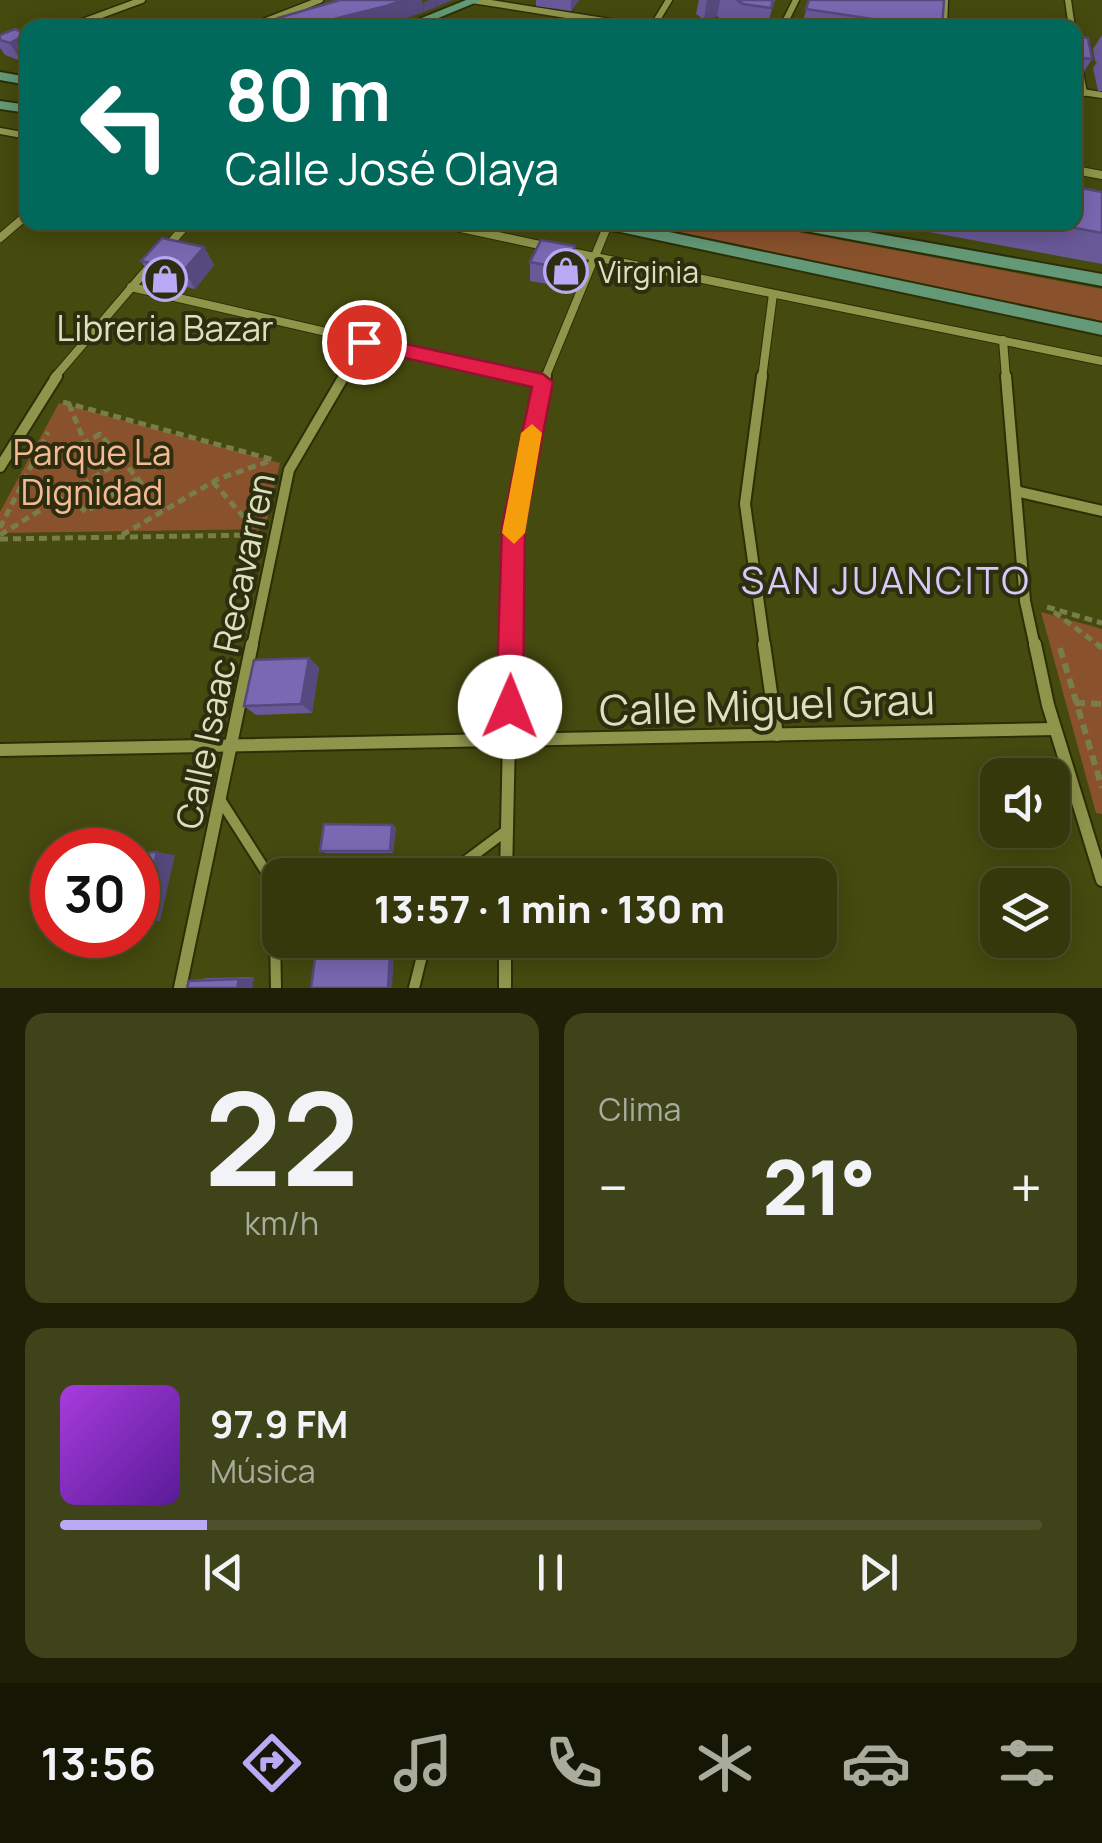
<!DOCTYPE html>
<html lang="es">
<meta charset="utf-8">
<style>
body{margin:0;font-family:Manrope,sans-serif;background:#3f4319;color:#f1f3f6;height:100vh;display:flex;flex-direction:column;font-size:38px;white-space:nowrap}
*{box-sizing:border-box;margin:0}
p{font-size:32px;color:#a9ac9d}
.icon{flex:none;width:55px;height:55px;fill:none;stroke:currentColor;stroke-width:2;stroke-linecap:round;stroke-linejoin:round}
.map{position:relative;height:988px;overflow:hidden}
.drawer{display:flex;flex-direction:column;gap:25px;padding:25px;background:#1d1f06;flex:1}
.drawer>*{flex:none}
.hud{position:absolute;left:20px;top:20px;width:1062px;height:210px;border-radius:20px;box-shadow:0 5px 25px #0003,0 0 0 2px #4e522c;background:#00695c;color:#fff;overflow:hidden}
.buttons{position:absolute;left:980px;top:758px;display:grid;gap:20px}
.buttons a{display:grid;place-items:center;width:90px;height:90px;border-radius:20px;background:#34380b;box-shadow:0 5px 25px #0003,0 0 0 2px #4e522c;font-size:50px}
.speed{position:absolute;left:30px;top:828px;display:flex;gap:20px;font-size:50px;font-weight:700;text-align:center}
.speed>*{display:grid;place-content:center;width:130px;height:130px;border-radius:50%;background:#34380b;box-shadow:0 5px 25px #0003,0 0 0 2px #4e522c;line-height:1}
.speed .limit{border:15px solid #d22;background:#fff;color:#111}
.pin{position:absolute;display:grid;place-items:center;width:85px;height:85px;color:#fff;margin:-42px;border:5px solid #fff;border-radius:50%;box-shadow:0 2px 10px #0007}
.me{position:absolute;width:110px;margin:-55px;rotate:1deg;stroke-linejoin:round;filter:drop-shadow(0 0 8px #0008)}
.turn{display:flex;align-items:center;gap:35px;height:210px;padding:0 40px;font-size:45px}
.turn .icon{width:130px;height:130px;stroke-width:2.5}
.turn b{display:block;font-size:70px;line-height:85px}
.big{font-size:75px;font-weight:800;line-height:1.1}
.drawer .tile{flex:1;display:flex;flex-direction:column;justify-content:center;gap:15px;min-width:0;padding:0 35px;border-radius:20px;background:#3f4319}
.drawer .dial{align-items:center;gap:0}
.dial b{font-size:130px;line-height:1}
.song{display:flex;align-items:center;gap:30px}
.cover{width:120px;height:120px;border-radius:15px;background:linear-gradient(135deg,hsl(280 70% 55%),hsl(270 70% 35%))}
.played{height:10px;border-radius:5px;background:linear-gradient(90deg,#baaaf6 15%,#4e522c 15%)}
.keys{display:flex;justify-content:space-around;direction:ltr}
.heat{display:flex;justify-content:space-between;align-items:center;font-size:55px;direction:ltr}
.drawer .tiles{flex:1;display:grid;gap:25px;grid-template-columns:1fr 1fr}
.tile:last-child{grid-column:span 2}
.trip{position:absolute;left:262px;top:858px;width:575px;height:100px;border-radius:20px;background:#34380b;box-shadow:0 5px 25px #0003,0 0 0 2px #4e522c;font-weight:800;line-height:100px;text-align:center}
.menu{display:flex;height:160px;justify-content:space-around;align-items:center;background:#151604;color:#a9ac9d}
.menu .icon{width:70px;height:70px}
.menu .on{color:#baaaf6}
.menu b{font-size:45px;color:#f1f3f6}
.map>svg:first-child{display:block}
</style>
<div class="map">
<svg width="1102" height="988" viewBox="0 0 1102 988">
<rect width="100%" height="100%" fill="#454a0f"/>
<g fill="#89522c">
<path d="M627,223H750L1102,289V321Z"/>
<path d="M59,403L280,463L265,529L0,533V512Z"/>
<path d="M1041,612L1102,629V814L1096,813Z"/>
</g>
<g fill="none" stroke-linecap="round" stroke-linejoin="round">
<g stroke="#2c2f06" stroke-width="14">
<g id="lane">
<path d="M221,801L274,884L276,988"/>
<path d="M447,875L506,831"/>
<path d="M414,988L426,940"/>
</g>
</g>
<g stroke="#2c2f06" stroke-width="9">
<g id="street-far3">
<path d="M472,0L648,28"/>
<path d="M1068,0L1072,28"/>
<path d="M66,28L142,0"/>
<path d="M248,28L320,0"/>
<path d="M652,28L669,0"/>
<path d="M782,28L796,0"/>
<path d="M944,28L945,0"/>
<path d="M1075,46L1084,93"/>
<path d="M1075,91L1102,95"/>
<path d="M0,131L28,136"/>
</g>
</g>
<g stroke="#2c2f06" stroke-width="10">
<g id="street-far2">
<path d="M1075,170L1102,175"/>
<path d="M433,222L549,247"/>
<path d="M0,238L28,214"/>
<path d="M166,248L189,222"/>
<path d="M566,251L1102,361"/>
<path d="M131,287L526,378"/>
<path d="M1003,340L1006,378"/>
<path d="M54,378L155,260"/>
<path d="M343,378L364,342"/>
<path d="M545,378L609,222"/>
<path d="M762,378L773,294"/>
</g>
</g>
<g stroke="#2c2f06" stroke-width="14">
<g id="street-far1">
<path d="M516,376L543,382"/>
<path d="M762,376L745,504L765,647"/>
<path d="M1006,376L1025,601L1035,647"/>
<path d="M0,467L57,376"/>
<path d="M1016,491L1102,511"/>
<path d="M252,647L289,470L344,376"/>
<path d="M511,647L514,526L546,376"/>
</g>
</g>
<g stroke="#2c2f06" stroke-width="16">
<g id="street">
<path d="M764,644L777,735"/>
<path d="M1035,644L1048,705L1102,880"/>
<path d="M0,750L1055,729"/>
<path d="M506,875L511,644"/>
<path d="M505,940V988"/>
<path d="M180,988L252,644"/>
</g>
</g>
<g stroke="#2c2f06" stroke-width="4">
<g id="secondary">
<path d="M466,0H482L414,28H397Z"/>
<path d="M0,72L28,77V85L0,80Z"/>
<path d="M0,101L28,105V113L0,109Z"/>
<path d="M590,222H622L1102,323V335L597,227Z"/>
<path d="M777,222H813L1102,274V286L784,227Z"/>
</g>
</g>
<g stroke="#787d49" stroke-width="5" stroke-dasharray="8 5" stroke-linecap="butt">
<path d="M63,402L274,460"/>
<path d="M69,404L85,443L100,434L163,509"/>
<path d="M122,460L70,492L85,512L137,479"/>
<path d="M213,482L257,532"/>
<path d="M0,528L48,432"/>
<path d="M0,535L70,492"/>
<path d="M122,535L218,479L270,461"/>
<path d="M0,539L257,535"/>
<path d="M1047,607L1102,623"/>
<path d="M1054,612L1101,647"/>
</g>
<g stroke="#787d49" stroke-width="6" stroke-dasharray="10 6" stroke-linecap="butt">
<path d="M1097,644L1102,648"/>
<path d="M1060,648L1102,788"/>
<path d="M1075,703L1102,704"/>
</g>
<use href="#lane" stroke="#8f964c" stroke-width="10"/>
<use href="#street-far3" stroke="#8f964c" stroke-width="6"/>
<use href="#street-far2" stroke="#8f964c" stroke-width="8"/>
<use href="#street-far1" stroke="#8f964c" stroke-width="10"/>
<use href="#street" stroke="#8f964c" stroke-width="12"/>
<use href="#secondary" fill="#649977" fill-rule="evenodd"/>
</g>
<g fill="#695999">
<path d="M536,0H579L571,11L536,6Z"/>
<path d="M699,0H775L766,28H733L717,16L704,20L696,14Z"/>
<path d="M809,0L942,28H801Z"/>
<path d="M26,34L28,35V62L25,59L21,61L5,55L0,48V35Z"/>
<path d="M1102,35V91H1098L1093,68L1097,62L1095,61L1093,49Z"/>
<path d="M1075,36L1092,59L1075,86Z"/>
<path d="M1102,192V264L875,222H1075Z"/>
<path d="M204,247L214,265L195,289L152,279L141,261Z"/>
<path d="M530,262L575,264L565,287L530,281Z"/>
<path d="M309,658L319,668L312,713L256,715L244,706Z"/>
<path d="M396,827L393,853H326L320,851Z"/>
<path d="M254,977L252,988L189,981L207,978Z"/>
</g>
<g fill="#55497d">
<path d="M404,0H422L424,12L377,28H298Z"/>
<path d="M429,0H435L436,7L424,12L423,3Z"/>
<path d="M435,0H453L436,7Z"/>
<path d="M571,0H579L571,11Z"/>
<path d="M707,0H720L717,16L704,20Z"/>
<path d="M26,34L28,36L15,43L25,59L21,61L10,43Z"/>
<path d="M575,246V264L565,287L566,269Z"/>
<path d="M204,247L214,265L195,289L184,270Z"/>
<path d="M309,658L319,668L312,713L301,704Z"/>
<path d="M392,825L396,827L393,853L390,851Z"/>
<path d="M157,852L175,855L160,921H140Z"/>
<path d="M390,954H394L392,988H388Z"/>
<path d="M254,977L252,988H237L239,979Z"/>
</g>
<g fill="#7a68b2" stroke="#55497d" stroke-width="2.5">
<path d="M340,0H404L386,6L298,28H285L278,18Z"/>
<path d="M737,0H773L771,8L743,4Z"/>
<path d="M809,0H944L942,28H932L806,9Z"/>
<path d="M972,22L1010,28H972Z"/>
<path d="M15,29L26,34L10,43L0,40V35Z"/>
<path d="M27,35L28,46L15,43Z"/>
<path d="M1075,36L1088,38L1092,59L1075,57Z"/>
<path d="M1075,187L1102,192V233L1044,222H1075Z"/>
<path d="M989,222H1029L1030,230Z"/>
<path d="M162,238L204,247L184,270L141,261Z"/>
<path d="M541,240L575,246L566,269L530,262Z"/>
<path d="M309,658L301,704L244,706L254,660Z"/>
<path d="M324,824L392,825L390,851H320Z"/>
<path d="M157,852L140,921H138V853Z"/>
<path d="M390,954L388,988H311L315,958Z"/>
<path d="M239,979L237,988H187L189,981Z"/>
</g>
<path fill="#e11d48" stroke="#92132f" stroke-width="2.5" d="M364,335L543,374L553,382L525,526L523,707L519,717L510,721L500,717L496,707L502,526L532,387L357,347L354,342Z"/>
<path fill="#f59e0b" d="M532,424L542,433L525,533L514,544L502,533L521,433Z"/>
<defs>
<g id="shop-ring" transform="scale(2.25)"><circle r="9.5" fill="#2c2e0f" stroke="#baaaf6" stroke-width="1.5"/><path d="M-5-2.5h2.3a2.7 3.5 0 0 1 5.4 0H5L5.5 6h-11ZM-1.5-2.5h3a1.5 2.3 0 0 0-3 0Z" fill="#baaaf6"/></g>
</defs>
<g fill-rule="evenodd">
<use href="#shop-ring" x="566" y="271"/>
<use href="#shop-ring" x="165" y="279"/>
</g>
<g text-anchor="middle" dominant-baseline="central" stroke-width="8" stroke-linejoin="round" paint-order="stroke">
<g font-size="30" fill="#dce0bc" stroke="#2c2e0f" text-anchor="start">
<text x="598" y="271">Virginia</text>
</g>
<g font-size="35" fill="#dce0bc" stroke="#2c2e0f">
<text x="165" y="328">Libreria Bazar</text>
</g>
<g font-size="35" fill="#f5b993" stroke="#2c2e0f">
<text x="92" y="452">Parque La<tspan x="92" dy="40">Dignidad</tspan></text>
</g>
<g font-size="35" fill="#dce0bc" stroke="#2c2e0f">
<text transform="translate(225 651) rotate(-78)">Calle Isaac Recavarren</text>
</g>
<g font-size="38" letter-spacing="2.5" fill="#d4ccf8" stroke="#2c2e0f">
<text x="886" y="579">SAN JUANCITO</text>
</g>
<g font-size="42" fill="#dce0bc" stroke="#2c2e0f">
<text transform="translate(767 704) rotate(-2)">Calle Miguel Grau</text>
</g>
</g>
</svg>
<div class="buttons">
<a><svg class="icon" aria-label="sound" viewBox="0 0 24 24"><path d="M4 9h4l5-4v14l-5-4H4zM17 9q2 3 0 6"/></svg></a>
<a><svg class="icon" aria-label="layers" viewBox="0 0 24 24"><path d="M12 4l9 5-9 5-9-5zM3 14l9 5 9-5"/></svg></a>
</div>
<div class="speed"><div class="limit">30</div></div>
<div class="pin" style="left:364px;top:342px;background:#d93025"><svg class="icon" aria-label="arrive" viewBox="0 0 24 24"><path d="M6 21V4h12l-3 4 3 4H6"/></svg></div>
<svg class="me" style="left:510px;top:707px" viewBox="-20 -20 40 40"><circle r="19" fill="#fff"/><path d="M0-13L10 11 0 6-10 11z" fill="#e11d48"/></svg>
<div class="trip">13:57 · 1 min · 130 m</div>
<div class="hud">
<div class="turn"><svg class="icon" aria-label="left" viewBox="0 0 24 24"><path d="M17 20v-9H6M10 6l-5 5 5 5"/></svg><div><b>80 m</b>Calle José Olaya</div></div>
</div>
</div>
<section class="drawer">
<div class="tiles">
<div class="tile dial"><b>22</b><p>km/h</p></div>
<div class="tile"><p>Clima</p>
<div class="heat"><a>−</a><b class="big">21°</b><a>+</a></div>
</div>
<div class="tile">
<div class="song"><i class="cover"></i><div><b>97.9 FM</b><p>Música</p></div></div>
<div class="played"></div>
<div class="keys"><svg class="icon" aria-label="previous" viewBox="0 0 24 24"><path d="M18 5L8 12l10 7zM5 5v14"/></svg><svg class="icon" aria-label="pause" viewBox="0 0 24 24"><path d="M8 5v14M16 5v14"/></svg><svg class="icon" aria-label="next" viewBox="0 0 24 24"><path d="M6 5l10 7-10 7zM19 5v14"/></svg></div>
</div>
</div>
</section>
<nav class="menu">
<b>13:56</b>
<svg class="icon on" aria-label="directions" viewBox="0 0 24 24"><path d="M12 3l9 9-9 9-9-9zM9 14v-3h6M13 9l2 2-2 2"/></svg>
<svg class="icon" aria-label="music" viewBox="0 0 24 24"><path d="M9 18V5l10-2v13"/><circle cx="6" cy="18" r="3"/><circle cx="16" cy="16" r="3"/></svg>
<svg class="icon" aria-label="phone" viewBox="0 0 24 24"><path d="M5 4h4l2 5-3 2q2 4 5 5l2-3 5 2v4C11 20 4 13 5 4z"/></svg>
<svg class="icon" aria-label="climate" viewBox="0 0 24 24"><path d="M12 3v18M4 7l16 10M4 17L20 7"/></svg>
<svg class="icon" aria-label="car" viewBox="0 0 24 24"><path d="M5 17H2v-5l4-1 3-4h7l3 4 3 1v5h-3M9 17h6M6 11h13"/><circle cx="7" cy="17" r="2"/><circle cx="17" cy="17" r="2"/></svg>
<svg class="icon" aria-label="filters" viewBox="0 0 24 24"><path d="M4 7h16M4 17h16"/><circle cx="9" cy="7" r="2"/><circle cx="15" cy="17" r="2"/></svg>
</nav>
